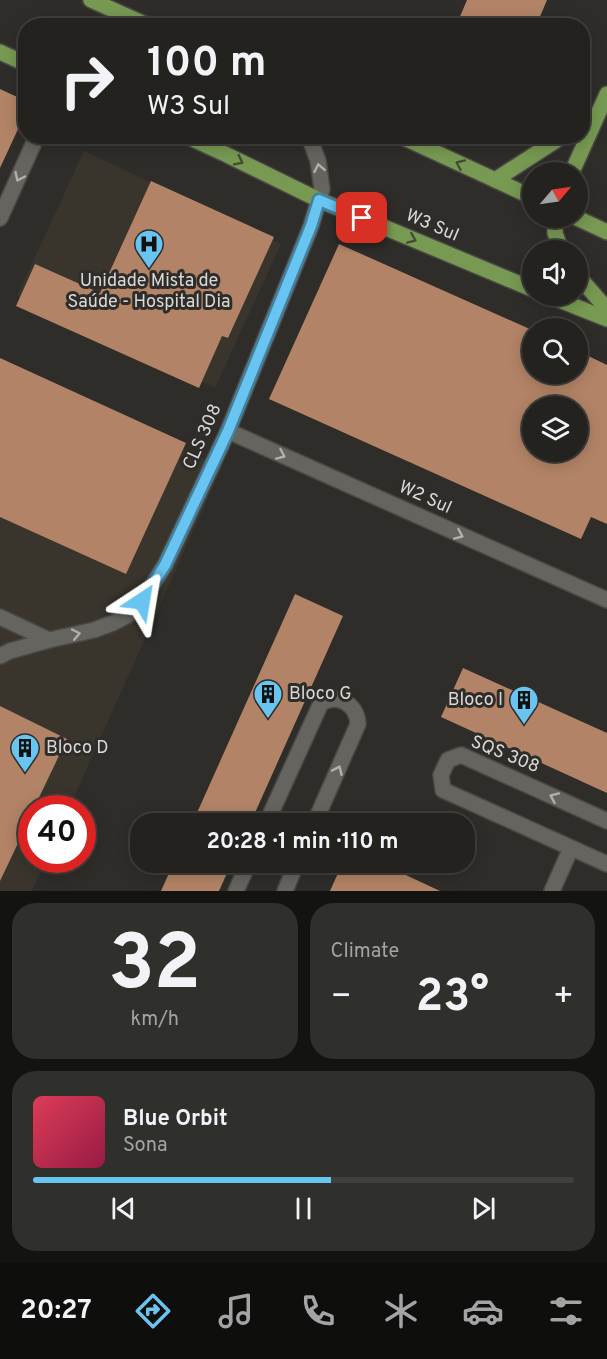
<!DOCTYPE html>
<meta charset="utf-8">
<style>
body{margin:0;font-family:Overpass,sans-serif;background:#2f2f2c;color:#f1f3f6;height:100vh;display:flex;flex-direction:column;font-size:22px;white-space:nowrap}
*{box-sizing:border-box;margin:0}
p{font-size:20px;color:#a3a4a4}
.icon{flex:none;width:33px;height:33px;fill:none;stroke:currentColor;stroke-width:2;stroke-linecap:round;stroke-linejoin:round}
.map{position:relative;height:891px;overflow:hidden}
.details{display:flex;flex-direction:column;gap:12px;padding:12px;background:#131311;flex:1}
.details>*{flex:none}
.hud{position:absolute;left:18px;top:18px;width:572px;height:126px;border-radius:24px;box-shadow:0 3px 15px #0003,0 0 0 2px #403f3d;background:#23221f;color:#f1f3f6;overflow:hidden}
.needle{width:39px;rotate:61deg}
.tools{position:absolute;left:522px;top:162px;display:grid;gap:12px}
.tools a{display:grid;place-items:center;width:66px;height:66px;border-radius:50%;background:#23221f;box-shadow:0 3px 15px #0003,0 0 0 2px #403f3d;font-size:30px}
.speed{position:absolute;left:18px;top:795px;display:flex;gap:12px;font-size:30px;font-weight:700;text-align:center}
.speed>*{display:grid;place-content:center;width:78px;height:78px;border-radius:50%;background:#23221f;box-shadow:0 3px 15px #0003,0 0 0 2px #403f3d;line-height:1}
.speed .limit{border:9px solid #d22;background:#fff;color:#111}
.pin{position:absolute;display:grid;place-items:center;width:51px;height:51px;color:#fff;margin:-26px;border-radius:12px;box-shadow:0 3px 9px #0006}
.me{position:absolute;width:66px;margin:-33px;rotate:33deg;stroke-linejoin:round;filter:drop-shadow(0 0 4px #0008)}
.turn{display:flex;align-items:center;gap:21px;height:126px;padding:0 30px;font-size:27px}
.turn .icon{width:78px;height:78px;stroke-width:2.5}
.turn b{display:block;font-size:42px;line-height:51px}
.big{font-size:45px;font-weight:700;line-height:1.1}
.details .card{flex:1;display:flex;flex-direction:column;justify-content:center;gap:9px;min-width:0;padding:0 21px;border-radius:24px;background:#2f2f2c}
.details .dial{align-items:center;gap:0}
.dial b{font-size:78px;line-height:1}
.song{display:flex;align-items:center;gap:18px}
.cover{width:72px;height:72px;border-radius:9px;background:linear-gradient(135deg,hsl(350 70% 55%),hsl(340 70% 35%))}
.played{height:6px;border-radius:3px;background:linear-gradient(90deg,#68c4f0 55%,#403f3d 55%)}
.keys{display:flex;justify-content:space-around;direction:ltr}
.heat{display:flex;justify-content:space-between;align-items:center;font-size:33px;direction:ltr}
.details .tiles{flex:1;display:grid;gap:12px;grid-template-columns:1fr 1fr}
.card:last-child{grid-column:span 2}
.trip{position:absolute;left:130px;top:813px;width:345px;height:60px;border-radius:24px;background:#23221f;box-shadow:0 3px 15px #0003,0 0 0 2px #403f3d;font-weight:700;line-height:60px;text-align:center}
.tabs{display:flex;height:96px;justify-content:space-around;align-items:center;background:#0e0e0c;color:#a3a4a4}
.tabs .icon{width:42px;height:42px}
.tabs .on{color:#68c4f0}
.tabs b{font-size:27px;color:#f1f3f6}
.map>svg:first-child{display:block}
</style>
<div class="map">
<svg width="607" height="891" viewBox="0 0 607 891">
<rect width="100%" height="100%" fill="#2f2d29"/>
<g fill="#39352c">
<path d="M84,151L281,244L215,388L17,296Z"/>
<path d="M0,366L222,467L69,808H32V860H46L32,891H0Z"/>
</g>
<g fill="#b28366" fill-rule="evenodd">
<path d="M467,0H547L536,26H456Z"/>
<path d="M0,89L26,101V112L0,168Z"/>
<path d="M151,181L274,237L228,338L222,336L199,388L16,306L35,264L100,293Z"/>
<path d="M339,244L532,330V374H578V351L607,365V524L591,517L581,539L269,399ZM532,406H578V452H532Z"/>
<path d="M0,358L186,443L126,574L0,517Z"/>
<path d="M295,594L343,616L250,824H192Z"/>
<path d="M463,668L607,733V793L441,717Z"/>
<path d="M0,706L67,739L34,808H32V814L0,881Z"/>
<path d="M174,862H232L219,891H161Z"/>
<path d="M343,862H378L440,891H330Z"/>
</g>
<g fill="none" stroke-linecap="round" stroke-linejoin="round">
<g stroke="#4a4845" stroke-width="18">
<g id="minor">
<path d="M0,218L37,136"/>
<path d="M228,431L607,600"/>
<path d="M0,617L49,640"/>
<path d="M0,656L10,651L49,640L94,630L113,623L128,615L142,601L165,565L228,431L311,226L322,189L318,161L309,136"/>
<path d="M607,821L461,755L448,760L441,775L443,790L607,864"/>
<path d="M266,824L321,703C339,693 357,705 358,724L314,824"/>
<path d="M236,891L249,862"/>
<path d="M285,891L297,862"/>
<path d="M552,891L571,848"/>
</g>
</g>
<g stroke="#4a4845" stroke-width="18">
<g id="major">
<path d="M91,0L149,26"/>
<path d="M0,52L26,64"/>
<path d="M186,136L225,154L319,200L532,289"/>
<path d="M400,136L532,197"/>
<path d="M572,172L607,94"/>
<path d="M495,180L563,136"/>
<path d="M555,218V233L561,250"/>
<path d="M577,218L607,232"/>
<path d="M578,276L607,309"/>
<path d="M549,296L607,319"/>
</g>
</g>
<use href="#minor" stroke="#66645f" stroke-width="15"/>
<use href="#major" stroke="#779952" stroke-width="15"/>
</g>
<defs><path id="oneway-chevron" d="M-2-3.5L2.5 0L-2 3.5" fill="none" stroke-width="1.6" stroke-linecap="round" stroke-linejoin="round" transform="scale(1.5)"/></defs>
<g stroke="#454d35">
<use href="#oneway-chevron" transform="translate(239 161) rotate(27)"/>
<use href="#oneway-chevron" transform="translate(460 164) rotate(-156)"/>
<use href="#oneway-chevron" transform="translate(412 239) rotate(23)"/>
</g>
<g stroke="#b1b0ad">
<use href="#oneway-chevron" transform="translate(319 168) rotate(-101)"/>
<use href="#oneway-chevron" transform="translate(19 177) rotate(115)"/>
<use href="#oneway-chevron" transform="translate(281 455) rotate(24)"/>
<use href="#oneway-chevron" transform="translate(459 535) rotate(24)"/>
<use href="#oneway-chevron" transform="translate(76 634) rotate(-12)"/>
<use href="#oneway-chevron" transform="translate(338 770) rotate(-66)"/>
<use href="#oneway-chevron" transform="translate(554 797) rotate(-156)"/>
</g>
<g fill="none" stroke-linecap="round" stroke-linejoin="round">
<g stroke="#447f9c" stroke-width="15">
<path id="route" d="M142,601L165,565L228,431L311,226L319,200L362,218"/>
</g>
<use href="#route" stroke="#68c4f0" stroke-width="10"/>
</g>
<defs>
<g id="hospital-pin" transform="scale(1.5)"><path d="M0 17L-7.5 6A9.5 9.5 0 1 1 7.5 6Z" fill="#68c4f0" stroke="#2f2d29"/><path d="M-5-5h3v3.5h4V-5h3V5h-3V1.5h-4V5h-3Z" fill="#111"/></g>
<g id="building-pin" transform="scale(1.5)"><path d="M0 17L-7.5 6A9.5 9.5 0 1 1 7.5 6Z" fill="#68c4f0" stroke="#2f2d29"/><path d="M-4-6H4V6H1V3H-1V6H-4ZM-2.5-4.3h1.7v1.8h-1.7ZM.8-4.3h1.7v1.8H.8ZM-2.5-1h1.7V.8h-1.7ZM.8-1h1.7V.8H.8Z" fill="#111"/></g>
</defs>
<g fill-rule="evenodd">
<use href="#hospital-pin" x="149" y="244"/>
<use href="#building-pin" x="268" y="694"/>
<use href="#building-pin" x="524" y="700"/>
<use href="#building-pin" x="25" y="748"/>
</g>
<g text-anchor="middle" dominant-baseline="central" stroke-width="6" stroke-linejoin="round" paint-order="stroke">
<g font-size="18" fill="#dad9d7" stroke="#2f2d29">
<text transform="translate(432 226) rotate(23)">W3 Sul</text>
<text transform="translate(203 437) rotate(-66)">CLS 308</text>
<text transform="translate(425 498) rotate(24)">W2 Sul</text>
<text transform="translate(505 755) rotate(22)">SQS 308</text>
</g>
<g font-size="18" fill="#dad9d7" stroke="#2f2d29" text-anchor="start">
<text x="149" y="281" text-anchor="middle">Unidade Mista de<tspan x="149" dy="21">Saúde - Hospital Dia</tspan></text>
<text x="289" y="694">Bloco G</text>
<text x="503" y="700" text-anchor="end">Bloco I</text>
<text x="46" y="748">Bloco D</text>
</g>
</g>
</svg>
<div class="tools">
<a><svg class="needle" viewBox="-14 -14 28 28"><path d="M0-13l5 13h-10z" fill="#e53935"/><path d="M0 13l5-13h-10z" fill="#a3a4a4"/></svg></a>
<a><svg class="icon" aria-label="sound" viewBox="0 0 24 24"><path d="M4 9h4l5-4v14l-5-4H4zM17 9q2 3 0 6"/></svg></a>
<a><svg class="icon" aria-label="search" viewBox="0 0 24 24"><circle cx="10" cy="10" r="6"/><path d="M15 15l6 6"/></svg></a>
<a><svg class="icon" aria-label="layers" viewBox="0 0 24 24"><path d="M12 4l9 5-9 5-9-5zM3 14l9 5 9-5"/></svg></a>
</div>
<div class="speed"><div class="limit">40</div></div>
<div class="pin" style="left:362px;top:218px;background:#d93025"><svg class="icon" aria-label="arrive" viewBox="0 0 24 24"><path d="M6 21V4h12l-3 4 3 4H6"/></svg></div>
<svg class="me" style="left:142px;top:601px" viewBox="-20 -20 40 40"><path d="M0-17L14 15 0 8-14 15z" fill="#68c4f0" stroke="#fff" stroke-width="4"/></svg>
<div class="trip">20:28 · 1 min · 110 m</div>
<div class="hud">
<div class="turn"><svg class="icon" aria-label="right" viewBox="0 0 24 24"><path d="M7 20v-9h11M14 6l5 5-5 5"/></svg><div><b>100 m</b>W3 Sul</div></div>
</div>
</div>
<section class="details">
<div class="tiles">
<div class="card dial"><b>32</b><p>km/h</p></div>
<div class="card"><p>Climate</p>
<div class="heat"><a>−</a><b class="big">23°</b><a>+</a></div>
</div>
<div class="card">
<div class="song"><i class="cover"></i><div><b>Blue Orbit</b><p>Sona</p></div></div>
<div class="played"></div>
<div class="keys"><svg class="icon" aria-label="previous" viewBox="0 0 24 24"><path d="M18 5L8 12l10 7zM5 5v14"/></svg><svg class="icon" aria-label="pause" viewBox="0 0 24 24"><path d="M8 5v14M16 5v14"/></svg><svg class="icon" aria-label="next" viewBox="0 0 24 24"><path d="M6 5l10 7-10 7zM19 5v14"/></svg></div>
</div>
</div>
</section>
<nav class="tabs">
<b>20:27</b>
<svg class="icon on" aria-label="directions" viewBox="0 0 24 24"><path d="M12 3l9 9-9 9-9-9zM9 14v-3h6M13 9l2 2-2 2"/></svg>
<svg class="icon" aria-label="music" viewBox="0 0 24 24"><path d="M9 18V5l10-2v13"/><circle cx="6" cy="18" r="3"/><circle cx="16" cy="16" r="3"/></svg>
<svg class="icon" aria-label="phone" viewBox="0 0 24 24"><path d="M5 4h4l2 5-3 2q2 4 5 5l2-3 5 2v4C11 20 4 13 5 4z"/></svg>
<svg class="icon" aria-label="climate" viewBox="0 0 24 24"><path d="M12 3v18M4 7l16 10M4 17L20 7"/></svg>
<svg class="icon" aria-label="car" viewBox="0 0 24 24"><path d="M5 17H2v-5l4-1 3-4h7l3 4 3 1v5h-3M9 17h6M6 11h13"/><circle cx="7" cy="17" r="2"/><circle cx="17" cy="17" r="2"/></svg>
<svg class="icon" aria-label="filters" viewBox="0 0 24 24"><path d="M4 7h16M4 17h16"/><circle cx="9" cy="7" r="2"/><circle cx="15" cy="17" r="2"/></svg>
</nav>
